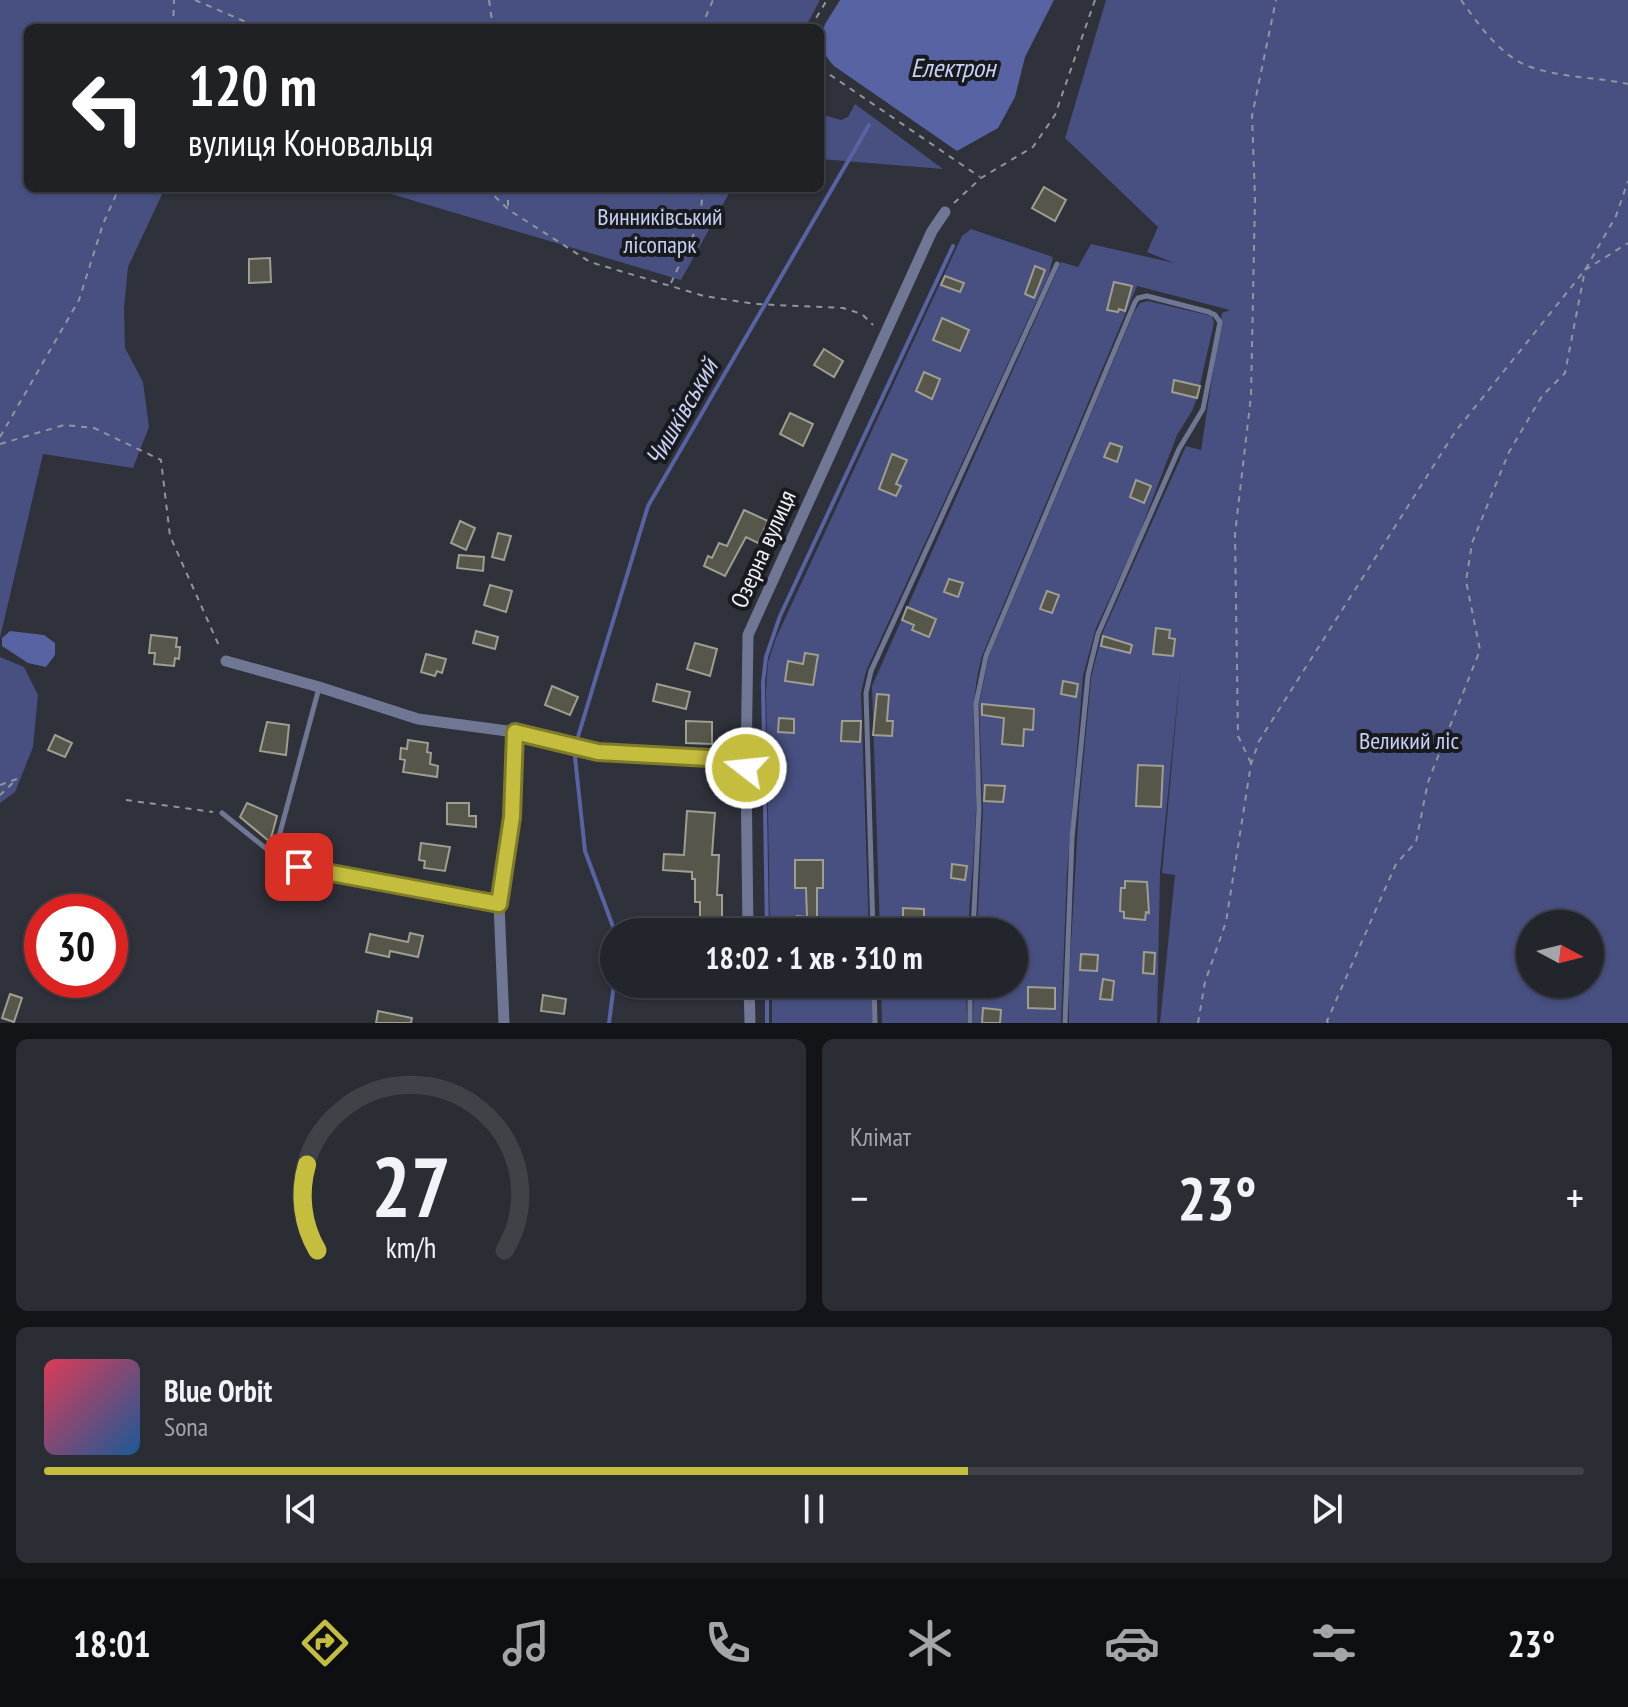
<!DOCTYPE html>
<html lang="uk">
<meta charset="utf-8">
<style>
body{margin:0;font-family:"PT Sans Narrow",sans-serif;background:#2b2d34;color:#f1f3f6;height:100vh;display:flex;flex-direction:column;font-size:30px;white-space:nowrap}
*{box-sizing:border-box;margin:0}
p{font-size:26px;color:#a3a5a9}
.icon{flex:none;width:44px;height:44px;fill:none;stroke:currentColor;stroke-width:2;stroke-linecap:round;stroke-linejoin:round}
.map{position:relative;height:1023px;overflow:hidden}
.details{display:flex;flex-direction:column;gap:16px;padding:16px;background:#131418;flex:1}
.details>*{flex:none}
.guide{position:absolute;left:24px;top:24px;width:800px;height:168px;border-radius:12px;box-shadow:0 2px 6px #0004,0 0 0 2px #404248;background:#202124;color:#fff;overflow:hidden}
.needle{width:52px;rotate:97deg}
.buttons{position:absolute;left:1516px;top:910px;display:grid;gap:16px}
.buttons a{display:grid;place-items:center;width:88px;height:88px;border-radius:50%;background:#23252c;box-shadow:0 2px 6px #0004,0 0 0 2px #404248;font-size:40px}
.speed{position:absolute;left:24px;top:894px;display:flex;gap:16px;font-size:40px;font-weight:700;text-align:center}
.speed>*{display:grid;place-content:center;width:104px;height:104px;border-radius:50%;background:#23252c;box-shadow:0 2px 6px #0004,0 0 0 2px #404248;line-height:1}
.speed .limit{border:12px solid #d22;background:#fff;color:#111}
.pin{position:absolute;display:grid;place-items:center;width:68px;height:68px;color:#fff;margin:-34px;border-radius:16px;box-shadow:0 4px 12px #0006}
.me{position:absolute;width:88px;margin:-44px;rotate:286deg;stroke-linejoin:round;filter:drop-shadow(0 0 6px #0008)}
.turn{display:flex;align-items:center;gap:28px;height:168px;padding:0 32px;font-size:36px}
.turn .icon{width:104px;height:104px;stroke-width:2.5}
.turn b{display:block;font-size:56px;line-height:68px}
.big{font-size:60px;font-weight:700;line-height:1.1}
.details .card{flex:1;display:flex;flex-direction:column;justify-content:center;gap:12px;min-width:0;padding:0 28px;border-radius:12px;background:#2b2d34}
.details .dial{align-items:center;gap:0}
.dial svg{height:208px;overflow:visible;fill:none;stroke:#404248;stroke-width:7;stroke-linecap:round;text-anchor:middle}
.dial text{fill:#f1f3f6;stroke:none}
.song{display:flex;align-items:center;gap:24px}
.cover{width:96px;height:96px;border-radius:12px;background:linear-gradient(135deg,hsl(350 70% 55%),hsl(210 70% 35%))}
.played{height:8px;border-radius:4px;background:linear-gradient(90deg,#c4bd3e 60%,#404248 60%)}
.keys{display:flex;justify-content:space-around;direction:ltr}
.heat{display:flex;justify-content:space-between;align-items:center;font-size:44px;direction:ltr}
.details .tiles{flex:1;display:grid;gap:16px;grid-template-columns:1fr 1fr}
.card:last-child{grid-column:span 2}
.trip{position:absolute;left:600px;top:918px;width:428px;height:80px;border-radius:40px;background:#23252c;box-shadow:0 2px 6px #0004,0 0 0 2px #404248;font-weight:700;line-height:80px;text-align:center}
.menu{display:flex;height:128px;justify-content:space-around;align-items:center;background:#0e0f12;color:#a3a5a9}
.menu .icon{width:56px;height:56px}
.menu .selected{color:#c4bd3e}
.menu b{font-size:36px;color:#f1f3f6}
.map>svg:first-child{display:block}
</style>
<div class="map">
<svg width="1628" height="1023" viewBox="0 0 1628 1023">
<rect width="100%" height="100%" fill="#2f313b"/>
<g fill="#475081" fill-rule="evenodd">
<path d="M0,0H820L805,28H28V188H165L128,267L124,308L125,348L143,382L149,427L133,468L43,454L0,638Z"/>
<path d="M1106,0H1628V1023H1160L1175,875L1162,873L1181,664L1160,873L1157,1023H1069V978L1079,807L1091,678L1102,634L1186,446L1201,450L1222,313L1230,310L1137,286L982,656C967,710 977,755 976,809C975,850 970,891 968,932H880L872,686L1061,262L1078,267L1091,244L1174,263L1147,252L1158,227L1065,138ZM1530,924H1590V984H1530Z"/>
<path d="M855,104L943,169L820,159V114L841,120L848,117Z"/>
<path d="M371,188H732L681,280Z"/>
<path d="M971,229L1053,257L1049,274L866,671L861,693L869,932H770L766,690L768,662L776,638L962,236Z"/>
<path d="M1148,301L1212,316L1214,323L1197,398L1192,411L1177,435L1138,537L1096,628L1083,676L1067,872L1061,1023H973L974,984H1014V932H977L983,809L979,704L989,656L1134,312L1140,303Z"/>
<path d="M0,657L24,667L38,695L33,747L15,792L0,803Z"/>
<path d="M772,984H871L873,1023H772Z"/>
<path d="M881,984H966L967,1023H882Z"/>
</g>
<g fill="#5863a3">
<path d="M840,0H1054L1025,57L1015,97L998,128L957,151L834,66C809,39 824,27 840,0Z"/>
<path d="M10,631L44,635L55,643V655L46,667L28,663L2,646V638Z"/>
</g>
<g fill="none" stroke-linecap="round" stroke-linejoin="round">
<g stroke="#5863a3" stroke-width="4">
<path d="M577,740L648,506L869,125"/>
<path d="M575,757L585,851L615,932"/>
<path d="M767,932L763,682L766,657L780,616L953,246"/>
<path d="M767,984V1023"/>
<path d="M609,1023L614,984"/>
</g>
</g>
<g fill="#56564a" stroke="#9e9e91" stroke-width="2">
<path d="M1044,187L1066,200L1055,221L1032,208Z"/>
<path d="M270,258L271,282L249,283V259Z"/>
<path d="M1035,266L1045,270L1034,298L1025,294Z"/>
<path d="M945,276L964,283L960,292L941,285Z"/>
<path d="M1114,282L1132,286L1125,311L1119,309L1118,312L1107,310Z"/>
<path d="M942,318L969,330L960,351L933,340Z"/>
<path d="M824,349L843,361L834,377L814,365Z"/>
<path d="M924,372L940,379L932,399L916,391Z"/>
<path d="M1174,380L1200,386L1197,398L1172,392Z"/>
<path d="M790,413L813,424L803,446L780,434Z"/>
<path d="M1110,443L1122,447L1117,462L1104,457Z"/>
<path d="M892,454L907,460L896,484L901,486L896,496L879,489Z"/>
<path d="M1136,480L1151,486L1144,503L1130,497Z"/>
<path d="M744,510L768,521L758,543L746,537L725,576L704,566L708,556L712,558L719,543L727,546Z"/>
<path d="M460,521L475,528L466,550L451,543Z"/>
<path d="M498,533L511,536L504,560L492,557Z"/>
<path d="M459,555L484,557L483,571L457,568Z"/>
<path d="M949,579L963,583L958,597L944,592Z"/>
<path d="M490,585L512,591L506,612L484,605Z"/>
<path d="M1047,591L1059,595L1052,613L1040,609Z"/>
<path d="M907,607L936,619L929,637L912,630L914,625L902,620Z"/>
<path d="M1156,628L1170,630L1169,638L1175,639L1173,656L1153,654Z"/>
<path d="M476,631L498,637L495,649L473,643Z"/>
<path d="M151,635L177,638L176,647H180L179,659L175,658L174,666L154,664L155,653H149Z"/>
<path d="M1103,636L1132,645L1130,653L1101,646Z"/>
<path d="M695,643L717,649L710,676L687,669Z"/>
<path d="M805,653L818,655L813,685L785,681L788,661L803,664Z"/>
<path d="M426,654L446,659L442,673L437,671L435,676L421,672Z"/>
<path d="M1063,681L1078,684L1076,697L1061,694Z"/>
<path d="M657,684L690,692L686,709L653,701Z"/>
<path d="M552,686L578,697L570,715L545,705Z"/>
<path d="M877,694L889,695L887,721H893L892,736L873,735Z"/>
<path d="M982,704L1034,709L1033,730L1024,729L1023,746L1002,744L1004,718L982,715Z"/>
<path d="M779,718L794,719V733L778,732Z"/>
<path d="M686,721L712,722V744L686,743Z"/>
<path d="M842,721H861L860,742L841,741Z"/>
<path d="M267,722L289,725L286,755L260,751Z"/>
<path d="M55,735L72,743L65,757L48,750Z"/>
<path d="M408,740L428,743L427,752L431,753L430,764L438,766L437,777L403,772L405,760L400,759L401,748L407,749Z"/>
<path d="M1138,765L1163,766L1161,807L1136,806Z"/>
<path d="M985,785L1005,786L1003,802L984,801Z"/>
<path d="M247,803L277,816L270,842L240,817Z"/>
<path d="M447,803H469V816H476V827L447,824Z"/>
<path d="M687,811L715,813L712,855H719L717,895H722V917H700V902H695V879H692V872L663,870L664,854L684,855Z"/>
<path d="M421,843L450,847L445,871L424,868L425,861L419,860Z"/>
<path d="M795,860H823V888H817V932H797V916L807,917L806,888H795Z"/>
<path d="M952,864L967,866L965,880L951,878Z"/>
<path d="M1125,881L1147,882L1149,913L1146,912L1145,920L1124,918V912L1120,911L1121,888H1125Z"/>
<path d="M903,908L924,909V919L903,918Z"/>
<path d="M410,933L423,936L418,957L390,951L389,957L366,952L370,934L408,942Z"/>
<path d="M1144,952L1155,953L1154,974L1143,973Z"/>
<path d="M1081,954L1098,955L1097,971L1080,970Z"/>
<path d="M1103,979L1114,981L1112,1000L1100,999Z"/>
<path d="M688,984H730V994L688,992Z"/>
<path d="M1028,987L1055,988V1009L1028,1008Z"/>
<path d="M10,994L22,998L14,1022L2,1018Z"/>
<path d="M543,995L566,999L564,1014L541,1011Z"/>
<path d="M983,1008L1001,1010L1000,1023H982Z"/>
<path d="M378,1011L412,1018L411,1023H376Z"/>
</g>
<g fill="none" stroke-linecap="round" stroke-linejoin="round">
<g stroke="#93959d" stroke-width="2" stroke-dasharray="6 6" stroke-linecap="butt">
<path d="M195,0L260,28"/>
<path d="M489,0L493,28"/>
<path d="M1461,0C1479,25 1502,59 1534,68C1564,78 1597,77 1628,84"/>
<path d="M173,28L174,0"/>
<path d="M701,28L713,0"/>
<path d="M810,28L827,0"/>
<path d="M820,68L980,177"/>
<path d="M486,188L509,210L590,262L704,296L755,304L843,308L862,314L873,325"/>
<path d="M508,188V207"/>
<path d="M954,203L981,178L1033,147L1055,115L1095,0"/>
<path d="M671,283L700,221L703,188"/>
<path d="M0,437L79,300L103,224L119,188"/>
<path d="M0,444L64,425L94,428L161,460L170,536L220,648"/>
<path d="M1251,763L1238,736L1235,534L1251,396L1255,198L1252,116L1276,0"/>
<path d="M0,785L17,779L0,795"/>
<path d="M126,800L213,812"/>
<path d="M1198,1023L1205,982L1226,922L1251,764L1259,741L1455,432L1585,270L1616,216L1628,181"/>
<path d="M1328,1023L1327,1021L1396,864L1416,842L1428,782L1480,650L1466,581L1472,543L1509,452L1542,396L1565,373L1585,270L1628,243"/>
</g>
<g stroke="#707794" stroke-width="5">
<path d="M222,813L274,855L299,867L499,904L512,817L515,733"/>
<path d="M274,855L319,688"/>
<path d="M873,932L866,693L871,671L1057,264"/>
<path d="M973,932L979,809L976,704L986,656L1135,302L1138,298L1147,296L1209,312L1215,315L1220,322L1203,409L1179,449L1098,634L1088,675L1072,838L1065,1023"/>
<path d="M874,984L875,1023"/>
<path d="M970,984V1023"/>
</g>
<g stroke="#707794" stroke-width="11">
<path d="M226,661L319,687L418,719L515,732L598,752L709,758L746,768"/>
<path d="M499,904L504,1023"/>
<path d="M748,932L746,768L748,635L932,231L945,212"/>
<path d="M749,984L750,1023"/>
</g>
</g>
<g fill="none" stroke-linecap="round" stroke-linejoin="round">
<g stroke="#7f7b28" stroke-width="20">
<path id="route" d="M299,867L499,904L512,817L515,732L598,752L709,758L746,768"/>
</g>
<use href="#route" stroke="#c4bd3e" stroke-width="14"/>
</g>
<g text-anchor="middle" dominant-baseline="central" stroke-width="8" stroke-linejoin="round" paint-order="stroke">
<g font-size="24" fill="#c7d0f5" stroke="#181a1e">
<text x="660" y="216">Винниківський<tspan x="660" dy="28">лісопарк</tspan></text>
<text x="1409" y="740">Великий ліс</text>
</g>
<g font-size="24" fill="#f1f2f9" stroke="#181a1e">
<text transform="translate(763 549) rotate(-66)">Озерна вулиця</text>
</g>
<g font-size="26" font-style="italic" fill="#c8d1f6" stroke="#181a1e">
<text x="953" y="67">Електрон</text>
<text transform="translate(681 412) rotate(-60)">Чишківський</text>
</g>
</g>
</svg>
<div class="buttons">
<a><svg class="needle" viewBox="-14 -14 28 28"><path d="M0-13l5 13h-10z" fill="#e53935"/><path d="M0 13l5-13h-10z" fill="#a3a5a9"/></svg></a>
</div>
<div class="speed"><div class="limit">30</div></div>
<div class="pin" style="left:299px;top:867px;background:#d93025"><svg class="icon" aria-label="arrive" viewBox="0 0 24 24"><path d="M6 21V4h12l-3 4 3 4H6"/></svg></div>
<svg class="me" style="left:746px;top:768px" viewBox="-20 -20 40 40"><circle r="17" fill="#c4bd3e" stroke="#fff" stroke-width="3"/><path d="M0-11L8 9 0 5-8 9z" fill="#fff"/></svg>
<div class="trip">18:02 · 1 хв · 310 m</div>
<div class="guide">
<div class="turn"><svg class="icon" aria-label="left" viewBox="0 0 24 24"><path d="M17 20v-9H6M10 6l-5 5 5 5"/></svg><div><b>120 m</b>вулиця Коновальця</div></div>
</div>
</div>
<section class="details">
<div class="tiles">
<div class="card dial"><svg viewBox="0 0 100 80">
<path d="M14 69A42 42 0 1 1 86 69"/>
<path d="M14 69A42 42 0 0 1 10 36" stroke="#c4bd3e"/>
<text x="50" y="56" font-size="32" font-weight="700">27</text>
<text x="50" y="72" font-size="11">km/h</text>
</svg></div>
<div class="card"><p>Клімат</p>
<div class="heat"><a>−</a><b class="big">23°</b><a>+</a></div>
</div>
<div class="card">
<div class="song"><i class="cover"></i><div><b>Blue Orbit</b><p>Sona</p></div></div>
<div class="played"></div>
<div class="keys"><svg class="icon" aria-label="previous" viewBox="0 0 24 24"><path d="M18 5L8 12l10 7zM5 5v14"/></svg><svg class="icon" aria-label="pause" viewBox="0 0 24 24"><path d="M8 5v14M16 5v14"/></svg><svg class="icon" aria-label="next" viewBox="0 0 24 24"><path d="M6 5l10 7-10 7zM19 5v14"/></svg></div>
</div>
</div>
</section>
<nav class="menu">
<b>18:01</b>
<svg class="icon selected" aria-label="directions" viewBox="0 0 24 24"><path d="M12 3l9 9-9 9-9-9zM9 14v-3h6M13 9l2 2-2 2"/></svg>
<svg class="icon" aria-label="music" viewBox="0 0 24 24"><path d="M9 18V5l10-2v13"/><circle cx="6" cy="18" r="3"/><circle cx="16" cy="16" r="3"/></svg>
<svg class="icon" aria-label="phone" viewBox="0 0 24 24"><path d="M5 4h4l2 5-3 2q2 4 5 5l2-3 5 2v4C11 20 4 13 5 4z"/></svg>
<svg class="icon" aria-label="climate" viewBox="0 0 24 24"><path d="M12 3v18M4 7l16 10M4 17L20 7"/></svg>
<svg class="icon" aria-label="car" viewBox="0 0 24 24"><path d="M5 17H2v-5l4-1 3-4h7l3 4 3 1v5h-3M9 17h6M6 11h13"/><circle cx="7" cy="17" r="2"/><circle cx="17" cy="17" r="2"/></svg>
<svg class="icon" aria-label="filters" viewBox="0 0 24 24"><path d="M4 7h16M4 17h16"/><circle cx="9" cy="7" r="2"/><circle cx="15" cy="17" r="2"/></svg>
<b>23°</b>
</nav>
